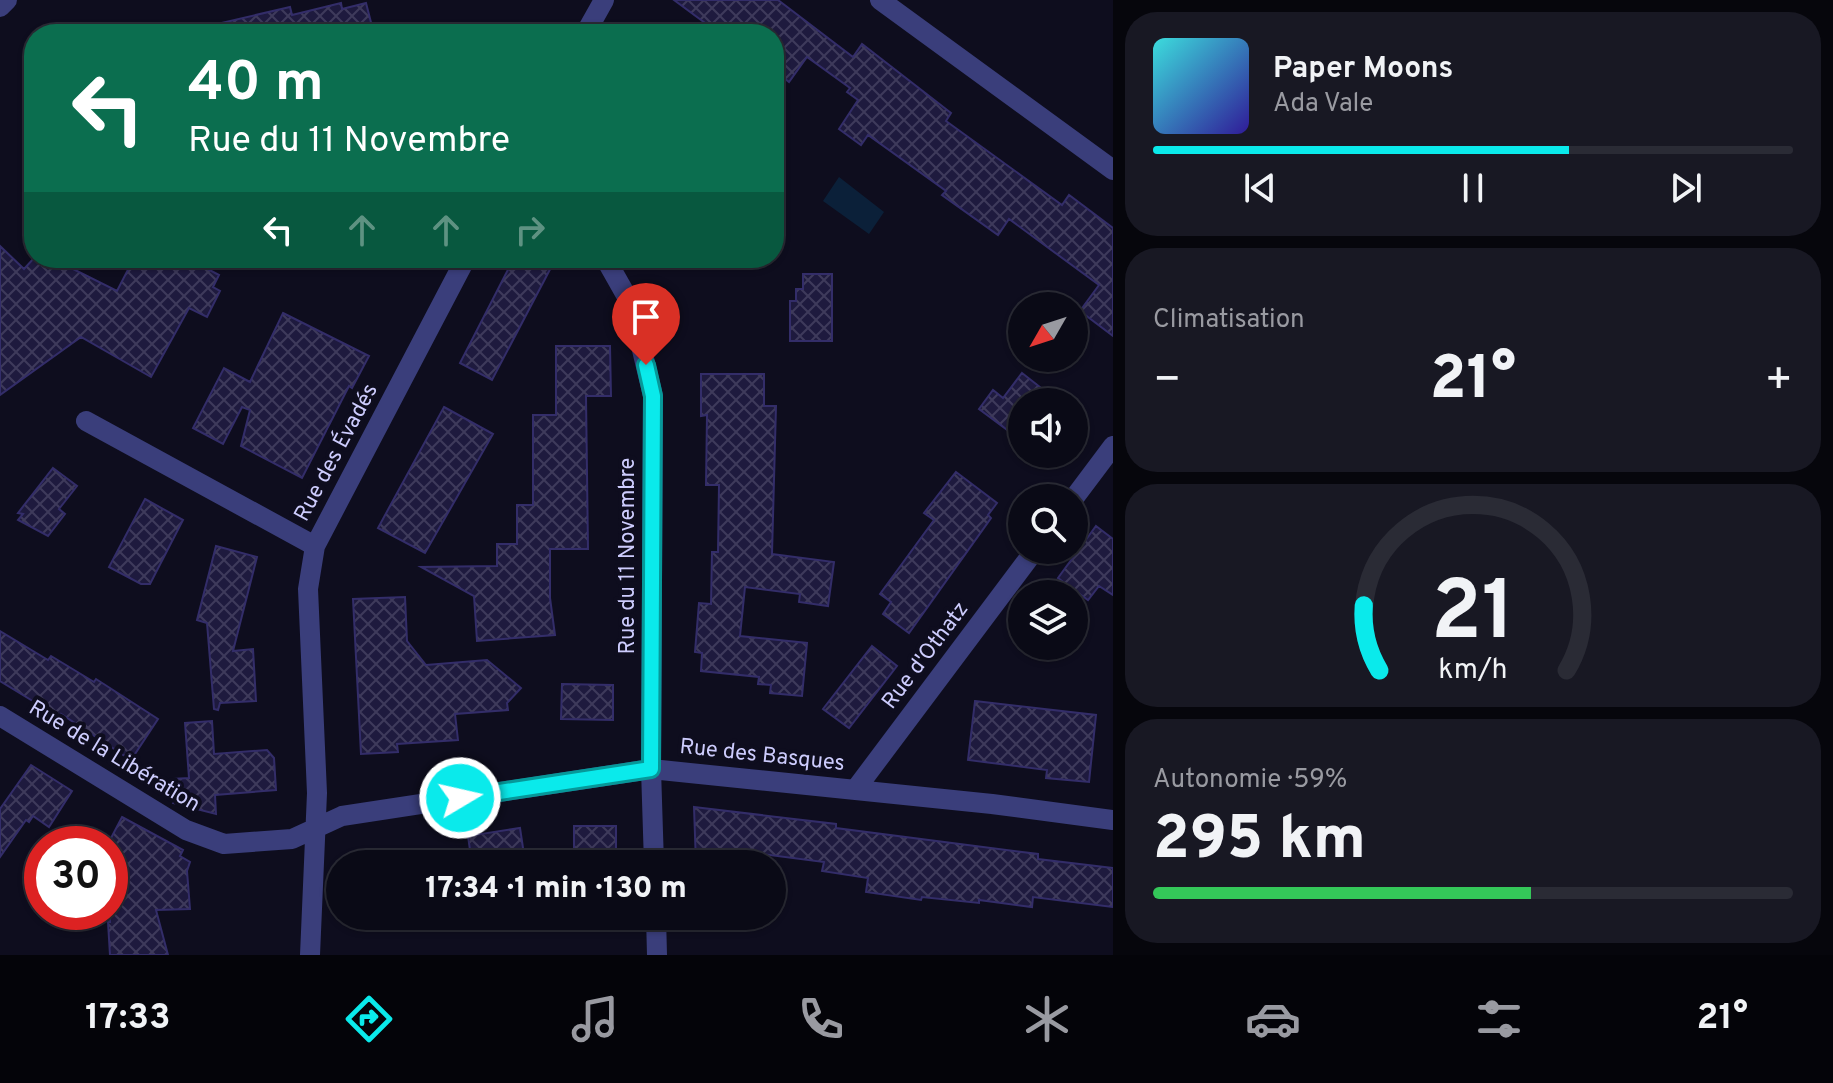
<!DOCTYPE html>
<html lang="fr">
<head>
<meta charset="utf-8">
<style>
  :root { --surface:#0a0a16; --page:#181823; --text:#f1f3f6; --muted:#999aa1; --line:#2a2b35; --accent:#0aeaeb }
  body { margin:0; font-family:Overpass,sans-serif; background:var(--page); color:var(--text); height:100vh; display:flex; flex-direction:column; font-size:30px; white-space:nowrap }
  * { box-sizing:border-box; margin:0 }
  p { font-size:26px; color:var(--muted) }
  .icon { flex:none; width:44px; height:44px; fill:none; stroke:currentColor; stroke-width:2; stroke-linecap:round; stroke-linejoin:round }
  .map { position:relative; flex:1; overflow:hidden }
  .details { display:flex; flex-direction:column; gap:12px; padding:12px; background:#06060c; width:720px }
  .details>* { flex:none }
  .hud { position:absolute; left:24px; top:24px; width:760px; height:244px; border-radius:32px; box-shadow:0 2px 6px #0004,0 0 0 2px var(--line); background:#0b6e4f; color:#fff; overflow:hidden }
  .needle { width:52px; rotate:231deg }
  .fabs { position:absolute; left:1008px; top:292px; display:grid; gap:16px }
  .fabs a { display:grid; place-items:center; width:80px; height:80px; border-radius:50%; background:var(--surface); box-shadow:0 2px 6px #0004,0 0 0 2px var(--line); font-size:40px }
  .speed { position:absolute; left:24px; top:826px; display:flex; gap:16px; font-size:40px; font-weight:700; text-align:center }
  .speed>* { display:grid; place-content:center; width:104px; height:104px; border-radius:50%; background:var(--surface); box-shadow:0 2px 6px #0004,0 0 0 2px var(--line); line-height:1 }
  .speed .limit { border:12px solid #d22; background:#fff; color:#111 }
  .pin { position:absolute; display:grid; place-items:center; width:68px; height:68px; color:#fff; margin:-82px -34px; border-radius:50% 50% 50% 0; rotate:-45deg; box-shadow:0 0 8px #0007 }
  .pin .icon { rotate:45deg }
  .me { position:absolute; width:88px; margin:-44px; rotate:81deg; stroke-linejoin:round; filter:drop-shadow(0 0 6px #0008) }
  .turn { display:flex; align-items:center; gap:28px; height:168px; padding:0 32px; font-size:36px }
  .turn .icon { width:104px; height:104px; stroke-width:2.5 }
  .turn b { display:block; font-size:56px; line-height:68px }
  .lanes { display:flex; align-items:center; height:76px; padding:0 32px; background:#0003; justify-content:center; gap:40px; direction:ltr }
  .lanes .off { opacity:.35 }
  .big { font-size:60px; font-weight:800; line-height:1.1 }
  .details .card { flex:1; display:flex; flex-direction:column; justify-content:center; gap:12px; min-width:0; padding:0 28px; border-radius:32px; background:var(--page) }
  .details .dial { align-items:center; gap:0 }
  .dial svg { height:208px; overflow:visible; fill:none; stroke:var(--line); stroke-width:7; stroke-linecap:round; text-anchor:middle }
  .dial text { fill:var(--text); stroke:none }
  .song { display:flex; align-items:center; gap:24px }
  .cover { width:96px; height:96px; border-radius:12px; background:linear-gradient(135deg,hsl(180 70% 55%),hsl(250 70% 35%)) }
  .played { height:8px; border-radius:4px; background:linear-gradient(90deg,var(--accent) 65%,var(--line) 65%) }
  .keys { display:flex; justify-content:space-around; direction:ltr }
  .heat { display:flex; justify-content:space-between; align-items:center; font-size:44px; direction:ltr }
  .charge { height:12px; border-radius:6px; background:linear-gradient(90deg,#34c759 59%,var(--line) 0) }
  .trip { position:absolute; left:326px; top:850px; width:460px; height:80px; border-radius:40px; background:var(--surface); box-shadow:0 2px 6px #0004,0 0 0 2px var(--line); font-weight:800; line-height:80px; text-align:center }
  .tab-bar { display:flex; height:128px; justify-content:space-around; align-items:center; background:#040409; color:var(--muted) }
  .tab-bar .icon { width:56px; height:56px }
  .tab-bar .selected { color:var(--accent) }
  .tab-bar b { font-size:36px; color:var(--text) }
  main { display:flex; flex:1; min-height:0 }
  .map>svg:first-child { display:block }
  .water { fill:#0b2039 }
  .building { fill:url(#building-cross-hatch); stroke:#332d69; stroke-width:2 }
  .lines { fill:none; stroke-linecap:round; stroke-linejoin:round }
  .minor { stroke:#3a3e7b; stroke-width:20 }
  .route-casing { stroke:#069899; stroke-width:20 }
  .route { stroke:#0aeaeb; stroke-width:14 }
  .labels { text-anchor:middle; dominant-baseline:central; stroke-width:8; stroke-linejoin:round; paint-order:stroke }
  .street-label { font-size:22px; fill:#cdccfd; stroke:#0e0d1e }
</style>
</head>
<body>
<main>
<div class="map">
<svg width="1113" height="955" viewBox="0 0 1113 955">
  <defs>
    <pattern id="building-cross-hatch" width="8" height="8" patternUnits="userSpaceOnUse" patternTransform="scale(2)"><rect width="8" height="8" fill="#1e1a3e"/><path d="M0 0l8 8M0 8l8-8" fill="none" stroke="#3e3a5b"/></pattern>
  </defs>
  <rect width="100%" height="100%" fill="#0e0d1e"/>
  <path class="water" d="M839,177l45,35 -15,22 -46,-33z"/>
  <path class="building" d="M674,0h104l75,57 9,-13 89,69 -5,8 116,84 7,-10 44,33v108l-33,-25 19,-26 -90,-66 -11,16 -56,-40 4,-4 -78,-56 -7,10 -22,-16 19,-29 -11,-8 3,-4 -43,-31 -18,25 -15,-12v-36h-54z
    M341,3l1,6 24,-6 8,31h-156l-1,-10 73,-17 2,8z
    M0,246l24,23 10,-11h7l7,9 9,-6 60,30 17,-33h53l32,17 -6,12 7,4 -13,26 -18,-9 -38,69 -70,-40 -81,58z
    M514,258h42l-64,122 -32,-17z
    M803,274h29v67h-42v-40h6v-12h7z
    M283,313l86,43 -17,32 -3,-2 -47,92 -61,-32 9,-36 -8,-3 -19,37 -30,-16 31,-60 26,14z
    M556,346h54l1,50h-25l2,153h-38v49l5,37 -78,6 -3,-45 -53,-29 76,-1v-22h20v-39h16v-90h23z
    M1022,373l37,29h-37v39l-43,-32 14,-19 10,8z
    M701,374h63v32h12l-4,148 62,8 -6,44 -29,-4 1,-8 -55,-7 -5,49 67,7 -5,53 -32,-3 1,-8 -13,-1 1,-7 -58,-6 1,-18 -7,-1 4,-49 12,1 1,-52h6l1,-67h-13l1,-70 -6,1z
    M444,407l49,27 -68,119 -47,-25z
    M53,468l24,18 -18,23 6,5 -17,22 -30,-16 5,-6 -5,-1z
    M956,472l41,31 -9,12 3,3 -82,115 -26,-19 8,-12 -11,-8 54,-74 -10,-7z
    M145,499l38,21 -33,64h-9l-32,-17z
    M1096,526l17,13v56l-14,-9 -11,14 -30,-22z
    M216,546l41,11 -24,94 20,-2 3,52 -36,2 -2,7 -4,-1 -7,-86 -10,-3z
    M405,597l2,44 19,24 61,-5 34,28 -14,15 1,7 -53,4 3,26 -61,4 1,8 -37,2 -8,-155z
    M0,631l48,29 3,-4 43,26 2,-3 62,40 -27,41 -70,-46 -2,3 -59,-36z
    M872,646l25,20 -48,62 -26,-19z
    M562,684l51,1v35l-52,-1z
    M975,701l121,14 -7,67 -43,-4 1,-8 -79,-10z
    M212,721l2,33 53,-4 7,8 2,32 -61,5 1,19 -43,-11 -1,-24 17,-1 -4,-55z
    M31,765l41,26 -23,36 -16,-11 -4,6 -3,-2 -26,37v-48z
    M694,807l142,17v4l202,26v5l75,9v39l-80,-10 -1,10 -53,-7v3l-57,-6 -1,3 -55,-8 2,-14 -46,-7 2,-9 -94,-12 -1,14h-33z
    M122,817l61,33 -3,6 10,6 -3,9 3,38 -34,1 12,45h-58l-2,-33h2v-82z
    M574,826h42v38h-42z
    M520,828l5,33 -53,3 -4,-28z"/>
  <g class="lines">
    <path class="minor" d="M880,0l233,170
      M0,7l7,-7
      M585,34l19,-34
      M605,258l26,46 22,92 -2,373 3,95
      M86,421l229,125
      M1074,498l39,-52
      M0,716l186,114 38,14 68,-5 50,-23 309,-47 341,35 121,16
      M855,790l180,-240
      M656,916l1,39
      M310,955l7,-162 -9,-204 7,-43 151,-288"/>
  </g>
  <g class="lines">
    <g class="route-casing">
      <path id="route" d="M460,798l191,-29 2,-373 -7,-31"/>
    </g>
    <use href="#route" class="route"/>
  </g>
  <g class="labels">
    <g class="street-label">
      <text transform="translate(337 453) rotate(-62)">Rue des Évadés</text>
      <text transform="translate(628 556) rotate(-90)">Rue du 11 Novembre</text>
      <text transform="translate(926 656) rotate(-53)">Rue d'Othatz</text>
      <text transform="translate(762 756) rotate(6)">Rue des Basques</text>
      <text transform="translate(114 757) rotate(31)">Rue de la Libération</text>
    </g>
  </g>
</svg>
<div class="fabs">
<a><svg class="needle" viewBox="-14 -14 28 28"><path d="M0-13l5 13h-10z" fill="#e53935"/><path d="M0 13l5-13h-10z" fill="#999aa1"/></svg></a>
<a><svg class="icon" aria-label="sound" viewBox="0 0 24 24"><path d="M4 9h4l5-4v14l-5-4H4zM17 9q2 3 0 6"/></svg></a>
<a><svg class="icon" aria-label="search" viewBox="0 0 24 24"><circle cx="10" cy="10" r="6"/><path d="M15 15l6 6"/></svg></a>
<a><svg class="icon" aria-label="layers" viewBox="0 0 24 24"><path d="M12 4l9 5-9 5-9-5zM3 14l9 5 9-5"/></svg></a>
</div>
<div class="speed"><div class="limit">30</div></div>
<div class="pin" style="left:646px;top:365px;background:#d93025"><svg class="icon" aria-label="arrive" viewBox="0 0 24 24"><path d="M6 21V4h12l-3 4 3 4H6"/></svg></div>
<svg class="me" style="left:460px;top:798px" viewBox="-20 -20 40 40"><circle r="17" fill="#0aeaeb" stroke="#fff" stroke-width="3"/><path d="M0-11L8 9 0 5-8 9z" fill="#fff"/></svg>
<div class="trip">17:34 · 1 min · 130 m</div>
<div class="hud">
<div class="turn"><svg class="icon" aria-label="left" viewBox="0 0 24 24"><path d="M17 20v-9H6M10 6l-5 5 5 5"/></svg><div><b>40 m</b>Rue du 11 Novembre</div></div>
<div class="lanes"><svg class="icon" aria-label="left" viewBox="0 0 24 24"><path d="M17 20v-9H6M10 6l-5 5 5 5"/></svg><svg class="icon off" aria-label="ahead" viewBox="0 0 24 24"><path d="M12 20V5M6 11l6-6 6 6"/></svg><svg class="icon off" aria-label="ahead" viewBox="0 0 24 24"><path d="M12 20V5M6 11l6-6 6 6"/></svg><svg class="icon off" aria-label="right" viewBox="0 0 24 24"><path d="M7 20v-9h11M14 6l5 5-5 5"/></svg></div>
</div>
</div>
<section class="details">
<div class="card">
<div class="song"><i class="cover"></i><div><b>Paper Moons</b><p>Ada Vale</p></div></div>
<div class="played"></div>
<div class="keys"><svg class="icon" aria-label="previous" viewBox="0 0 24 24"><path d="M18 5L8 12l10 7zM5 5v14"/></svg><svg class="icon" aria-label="pause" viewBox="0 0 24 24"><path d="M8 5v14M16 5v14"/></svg><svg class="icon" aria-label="next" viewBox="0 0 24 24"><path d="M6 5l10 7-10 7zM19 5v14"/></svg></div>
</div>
<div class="card"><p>Climatisation</p>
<div class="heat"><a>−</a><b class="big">21°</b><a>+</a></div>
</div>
<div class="card dial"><svg viewBox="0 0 100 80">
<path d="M14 69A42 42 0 1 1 86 69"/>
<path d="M14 69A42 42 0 0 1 8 44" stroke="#0aeaeb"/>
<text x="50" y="56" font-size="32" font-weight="700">21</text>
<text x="50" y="72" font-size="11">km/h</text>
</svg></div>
<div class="card"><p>Autonomie · 59%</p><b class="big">295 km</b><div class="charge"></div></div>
</section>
</main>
<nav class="tab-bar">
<b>17:33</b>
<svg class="icon selected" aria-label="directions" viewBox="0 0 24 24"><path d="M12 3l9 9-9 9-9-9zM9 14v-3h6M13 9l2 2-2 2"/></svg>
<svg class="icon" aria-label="music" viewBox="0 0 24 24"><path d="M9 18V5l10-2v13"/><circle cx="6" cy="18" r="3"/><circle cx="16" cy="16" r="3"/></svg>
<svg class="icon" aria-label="phone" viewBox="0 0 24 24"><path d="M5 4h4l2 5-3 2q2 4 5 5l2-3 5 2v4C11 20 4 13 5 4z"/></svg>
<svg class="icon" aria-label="climate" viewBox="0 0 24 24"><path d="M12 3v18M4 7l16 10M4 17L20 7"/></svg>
<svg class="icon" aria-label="car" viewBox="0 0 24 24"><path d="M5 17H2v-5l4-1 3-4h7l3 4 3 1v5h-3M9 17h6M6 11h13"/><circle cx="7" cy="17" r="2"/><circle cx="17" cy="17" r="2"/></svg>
<svg class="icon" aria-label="filters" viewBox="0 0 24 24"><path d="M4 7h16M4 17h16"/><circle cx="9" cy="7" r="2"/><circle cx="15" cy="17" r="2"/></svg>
<b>21°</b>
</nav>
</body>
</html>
